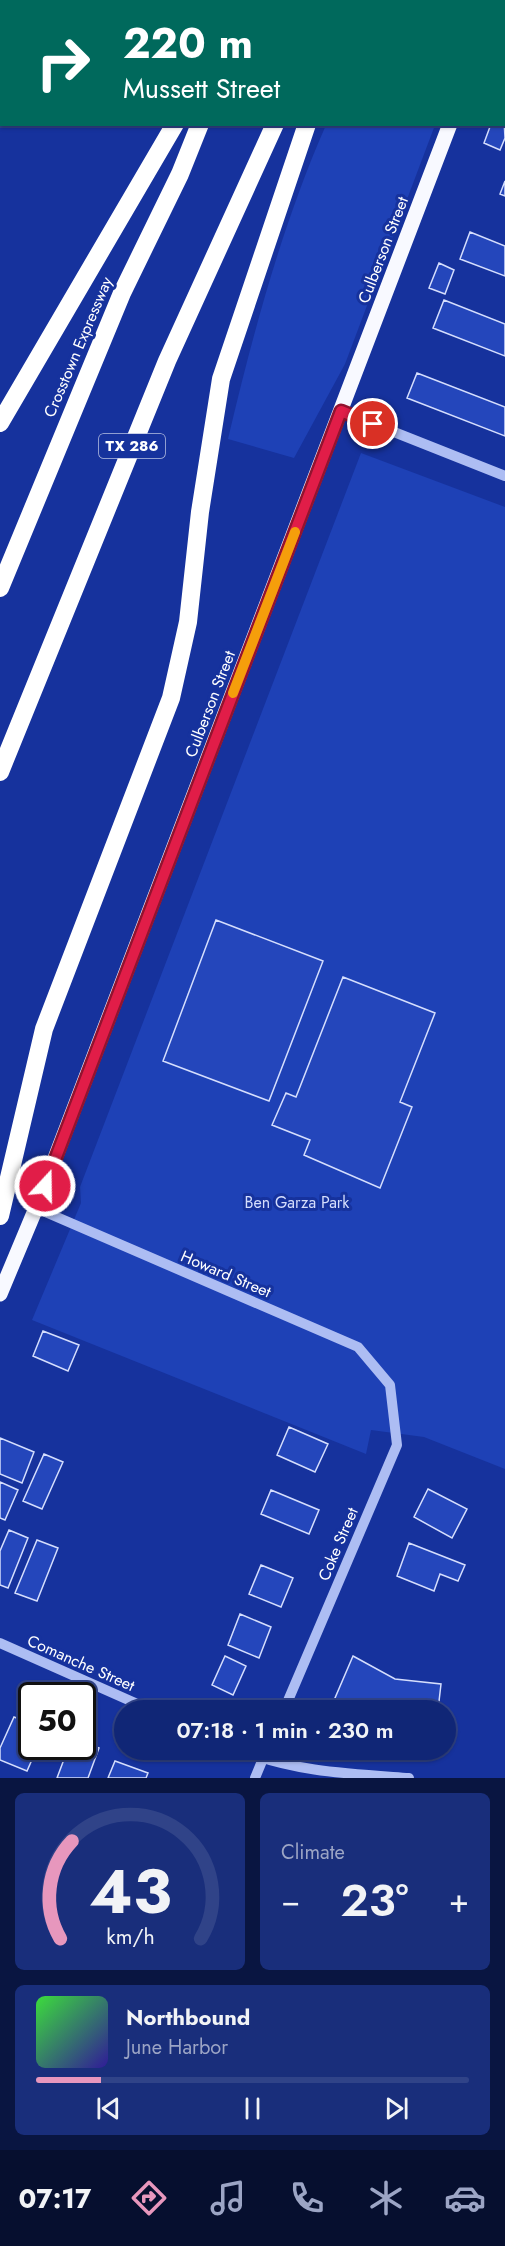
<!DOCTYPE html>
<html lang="en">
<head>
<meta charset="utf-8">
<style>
  :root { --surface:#102676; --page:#192e7b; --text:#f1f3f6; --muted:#9ca5c5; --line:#304388; --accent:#e797bd }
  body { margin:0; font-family:Jost,sans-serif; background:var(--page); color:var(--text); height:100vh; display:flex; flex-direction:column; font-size:22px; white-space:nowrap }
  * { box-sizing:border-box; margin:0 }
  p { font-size:20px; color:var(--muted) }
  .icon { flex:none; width:33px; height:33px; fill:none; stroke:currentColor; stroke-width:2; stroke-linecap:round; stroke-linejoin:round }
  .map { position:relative; height:1778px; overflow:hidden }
  .panel { display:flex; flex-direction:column; gap:15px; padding:15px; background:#091541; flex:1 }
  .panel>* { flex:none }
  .hud { position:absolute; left:0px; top:0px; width:506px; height:126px; box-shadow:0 2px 4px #0004,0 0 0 2px var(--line); background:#00695c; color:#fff; overflow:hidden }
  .speed { position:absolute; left:18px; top:1682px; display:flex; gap:12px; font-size:30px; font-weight:700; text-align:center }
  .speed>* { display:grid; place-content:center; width:78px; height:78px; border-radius:50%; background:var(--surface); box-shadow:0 2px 4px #0004,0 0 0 2px var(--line); line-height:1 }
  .speed .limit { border:3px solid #111; border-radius:9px; background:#fff; color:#111 }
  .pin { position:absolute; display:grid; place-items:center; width:51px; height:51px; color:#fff; margin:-26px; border:3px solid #fff; border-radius:50%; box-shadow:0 2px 6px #0007 }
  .me { position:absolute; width:66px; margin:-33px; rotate:21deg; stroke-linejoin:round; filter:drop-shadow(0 0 4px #0008) }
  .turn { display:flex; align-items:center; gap:21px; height:126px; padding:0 24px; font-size:27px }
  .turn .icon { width:78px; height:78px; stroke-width:2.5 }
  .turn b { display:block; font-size:42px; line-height:51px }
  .big { font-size:45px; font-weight:600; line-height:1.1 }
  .panel .tile { flex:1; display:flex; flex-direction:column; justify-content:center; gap:9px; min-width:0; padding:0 21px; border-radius:9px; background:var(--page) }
  .panel .dial { align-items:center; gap:0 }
  .dial svg { height:156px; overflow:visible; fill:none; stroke:var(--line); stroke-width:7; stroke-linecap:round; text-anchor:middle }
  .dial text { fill:var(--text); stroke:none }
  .song { display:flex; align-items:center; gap:18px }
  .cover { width:72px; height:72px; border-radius:9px; background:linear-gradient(135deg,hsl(120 70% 55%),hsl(250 70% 35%)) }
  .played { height:6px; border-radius:3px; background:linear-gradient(90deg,var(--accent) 15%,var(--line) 15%) }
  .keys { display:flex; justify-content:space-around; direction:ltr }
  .heat { display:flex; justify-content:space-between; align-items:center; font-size:33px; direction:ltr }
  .panel .tiles { flex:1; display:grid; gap:15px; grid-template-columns:1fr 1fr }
  .tile:last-child { grid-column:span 2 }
  .trip { position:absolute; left:114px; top:1700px; width:342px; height:60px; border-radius:30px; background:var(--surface); box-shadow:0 2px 4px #0004,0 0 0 2px var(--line); font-weight:600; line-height:60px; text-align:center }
  .dock { display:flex; height:96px; justify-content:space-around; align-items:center; background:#060f2f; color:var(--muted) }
  .dock .icon { width:42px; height:42px }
  .dock .active { color:var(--accent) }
  .dock b { font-size:27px; color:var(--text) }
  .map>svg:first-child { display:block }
  .green { fill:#1e41b6 }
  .building { fill:#2446bb; stroke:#d5defd; stroke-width:1.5 }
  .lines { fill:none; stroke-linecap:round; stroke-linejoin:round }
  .minor { stroke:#adbdf3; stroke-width:10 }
  .major { stroke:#f8f9ff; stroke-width:15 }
  .highway { stroke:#fff; stroke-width:18 }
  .route-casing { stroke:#92132f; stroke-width:15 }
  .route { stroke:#e11d48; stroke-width:10 }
  .slow { stroke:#f59e0b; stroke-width:10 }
  .labels { text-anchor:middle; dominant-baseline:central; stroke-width:6; stroke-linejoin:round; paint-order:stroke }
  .shield { fill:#16329d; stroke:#b9c2e2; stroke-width:1.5 }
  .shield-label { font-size:15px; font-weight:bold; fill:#fff }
  .street-label { font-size:16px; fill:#fff; stroke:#16329d }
  .park-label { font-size:16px; fill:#d5defd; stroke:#16329d }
</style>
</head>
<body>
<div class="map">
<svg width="505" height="1778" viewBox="0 0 505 1778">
  <rect width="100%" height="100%" fill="#16329d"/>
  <path class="green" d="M326,125h109l-90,239 -51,94 -66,-19c25,-106 54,-214 98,-314z
    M361,453l144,54v962l-81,-32 -53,-7 -5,24 -334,-134 49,-117 -1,-16z"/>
  <path class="building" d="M504,119l1,19 -5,12 -16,-7 7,-19h13z
    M505,181v15l-5,-2z
    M470,232l35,14v30l-45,-17z
    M439,263l15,7 -9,24 -16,-6z
    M444,300l61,24v32l-72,-28z
    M417,373l88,34v29l-98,-38z
    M216,920l107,41 -54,140 -106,-40z
    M343,977l92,36 -35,89 12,5 -32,81 -76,-33 6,-15 -38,-15 14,-32 10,4z
    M43,1331l36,14 -11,26 -35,-15z
    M289,1427l39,17 -13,28 -38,-17z
    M0,1438l34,14 -12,31 -22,-9z
    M44,1454l19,8 -21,47 -19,-8z
    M0,1482l18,8 -13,30 -5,-2z
    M428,1489l39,20 -15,29 -38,-21z
    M271,1490l48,20 -10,24 -48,-20z
    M9,1530l19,8 -20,50 -8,-3v-34z
    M37,1540l21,8 -21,53 -22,-8z
    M409,1543l56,22 -7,16 -18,-7 -6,17 -37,-15z
    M261,1565l32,13 -12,29 -32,-13z
    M240,1614l31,13 -12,31 -31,-13z
    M225,1656l21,10 -13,29 -21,-10z
    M353,1656l42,23 46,5 -3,26h-83l-20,-12z
    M14,1717l18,7v22h6l-11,25 -27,-11v-12z
    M82,1742l17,6 -11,30h-31l12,-32h13z
    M115,1761l33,12 -2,5h-38z"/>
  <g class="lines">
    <path class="minor" d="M341,411l164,65
      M36,1208l322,139 32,38 7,60 -113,265
      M0,1643l151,67
      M239,1749c53,23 113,25 170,29
      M255,1778l12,-29"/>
    <path class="major" d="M497,2l1,-2
      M0,1294l36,-86 414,-1084"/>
    <path class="highway" d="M247,2l1,-2
      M332,2l1,-2
      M353,2l1,-2
      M0,423l175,-299
      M0,588l122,-295 58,-119 20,-50
      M0,772l167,-411 108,-237
      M0,1216l44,-187 127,-331 17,-76 12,-110 21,-133 86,-255"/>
  </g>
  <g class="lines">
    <g class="route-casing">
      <path id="route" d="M45,1186l296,-775 32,13"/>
    </g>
    <use href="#route" class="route"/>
    <path class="slow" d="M233,693l62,-161"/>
  </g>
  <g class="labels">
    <rect class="shield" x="99" y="434" width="66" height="24" rx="4.5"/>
    <g class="shield-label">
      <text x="132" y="446">TX 286</text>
    </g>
    <g class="street-label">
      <text transform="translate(383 250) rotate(-69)">Culberson Street</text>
      <text transform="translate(78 347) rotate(-67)">Crosstown Expressway</text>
      <text transform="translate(210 704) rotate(-69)">Culberson Street</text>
      <text transform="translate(226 1274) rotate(23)">Howard Street</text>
      <text transform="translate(338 1544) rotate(-67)">Coke Street</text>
      <text transform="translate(81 1663) rotate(24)">Comanche Street</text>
    </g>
    <g class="park-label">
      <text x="297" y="1202">Ben Garza Park</text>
    </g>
  </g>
</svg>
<div class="speed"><div class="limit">50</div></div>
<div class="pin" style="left:373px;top:424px;background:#d93025"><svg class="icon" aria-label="arrive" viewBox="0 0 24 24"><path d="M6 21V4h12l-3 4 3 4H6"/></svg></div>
<svg class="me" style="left:45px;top:1186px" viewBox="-20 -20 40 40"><circle r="17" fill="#e11d48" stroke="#fff" stroke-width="3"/><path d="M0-11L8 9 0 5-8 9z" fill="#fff"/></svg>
<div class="trip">07:18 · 1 min · 230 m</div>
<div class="hud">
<div class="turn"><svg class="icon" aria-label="right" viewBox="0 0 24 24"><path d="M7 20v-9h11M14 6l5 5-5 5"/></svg><div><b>220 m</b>Mussett Street</div></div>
</div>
</div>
<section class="panel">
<div class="tiles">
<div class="tile dial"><svg viewBox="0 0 100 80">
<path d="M14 69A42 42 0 1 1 86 69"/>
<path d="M14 69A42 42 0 0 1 20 19" stroke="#e797bd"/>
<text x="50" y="56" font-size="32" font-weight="700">43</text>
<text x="50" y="72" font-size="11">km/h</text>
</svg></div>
<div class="tile"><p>Climate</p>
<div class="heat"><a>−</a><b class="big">23°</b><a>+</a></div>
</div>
<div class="tile">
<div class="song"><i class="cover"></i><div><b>Northbound</b><p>June Harbor</p></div></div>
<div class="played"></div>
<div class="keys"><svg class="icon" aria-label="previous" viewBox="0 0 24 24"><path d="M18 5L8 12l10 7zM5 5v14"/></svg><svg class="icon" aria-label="pause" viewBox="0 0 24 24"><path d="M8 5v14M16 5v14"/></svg><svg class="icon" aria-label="next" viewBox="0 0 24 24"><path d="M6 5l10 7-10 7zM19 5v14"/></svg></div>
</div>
</div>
</section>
<nav class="dock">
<b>07:17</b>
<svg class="icon active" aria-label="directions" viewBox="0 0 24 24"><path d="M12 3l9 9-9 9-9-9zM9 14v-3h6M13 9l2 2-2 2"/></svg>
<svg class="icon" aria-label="music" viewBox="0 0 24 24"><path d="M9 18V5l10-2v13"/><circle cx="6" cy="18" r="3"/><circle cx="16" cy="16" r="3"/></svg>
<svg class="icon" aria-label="phone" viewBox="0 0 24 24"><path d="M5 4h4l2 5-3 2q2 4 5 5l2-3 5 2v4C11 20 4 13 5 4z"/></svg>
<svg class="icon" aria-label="climate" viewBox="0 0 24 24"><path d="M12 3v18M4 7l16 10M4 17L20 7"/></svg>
<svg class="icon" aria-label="car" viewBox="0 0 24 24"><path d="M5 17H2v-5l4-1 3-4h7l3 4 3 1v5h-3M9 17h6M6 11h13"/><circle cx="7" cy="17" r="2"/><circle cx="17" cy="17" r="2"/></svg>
</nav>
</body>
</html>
